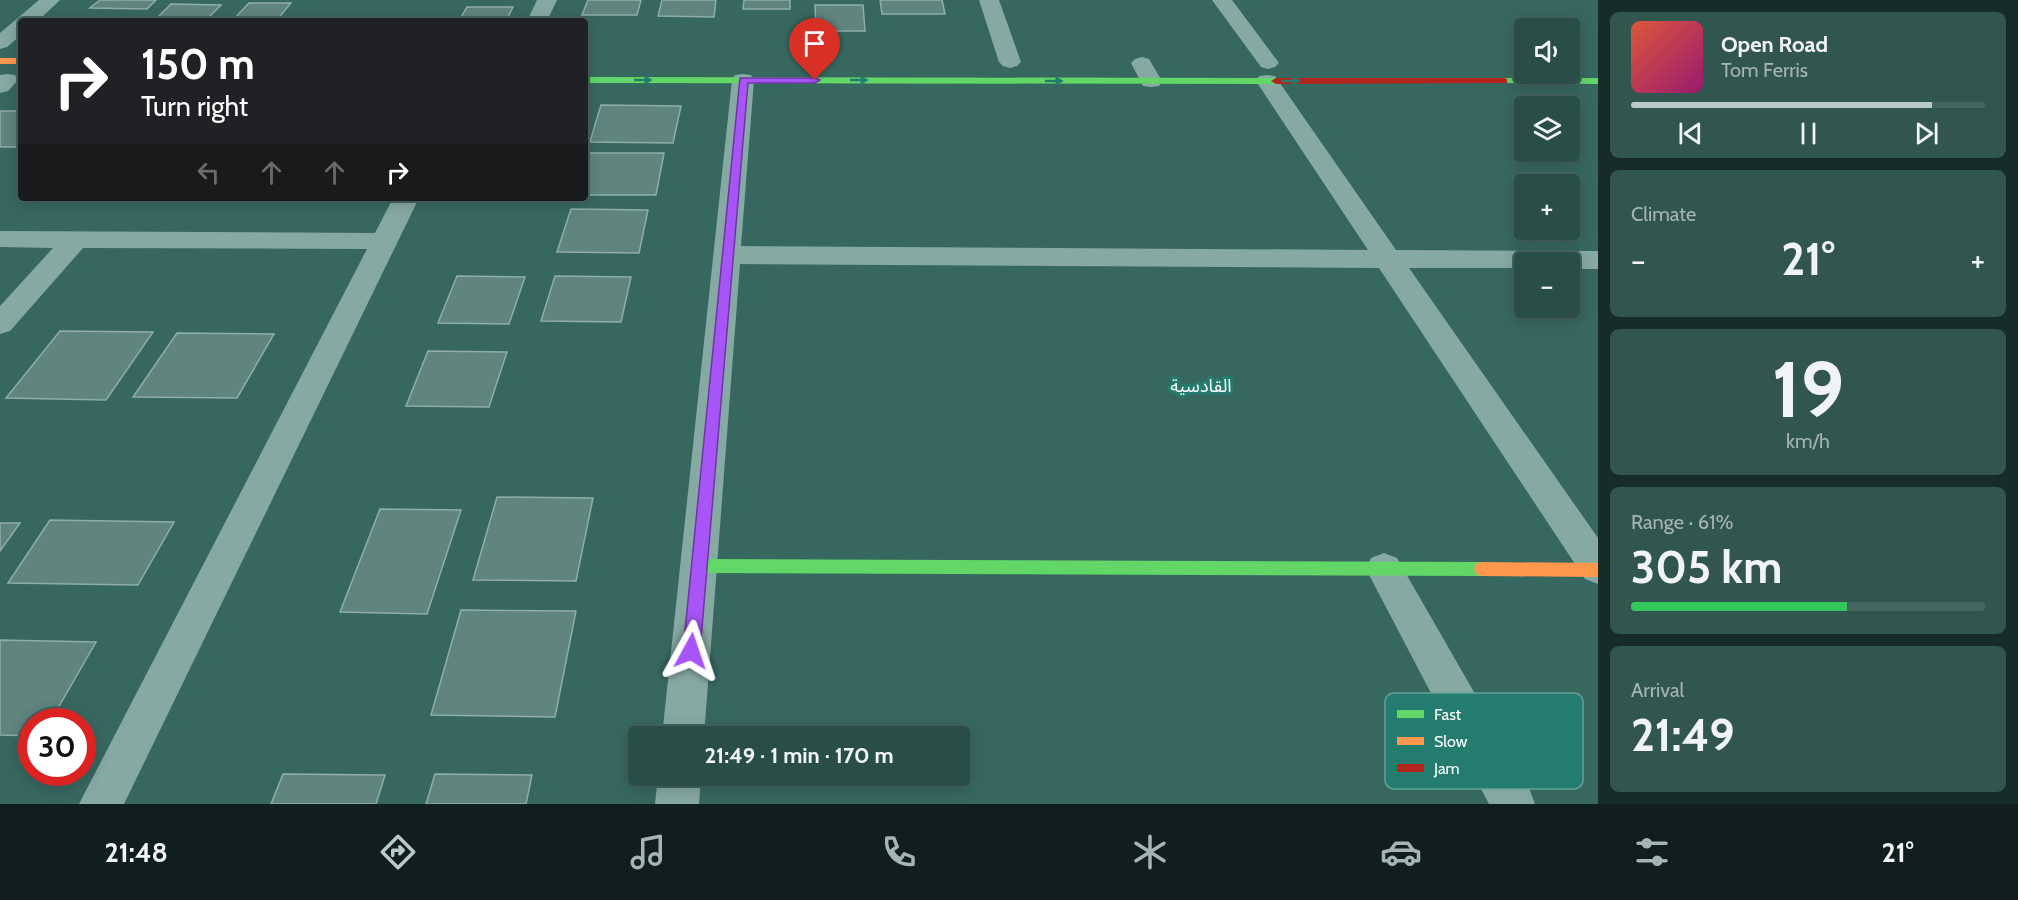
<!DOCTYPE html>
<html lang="en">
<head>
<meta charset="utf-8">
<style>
  :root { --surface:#294e48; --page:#31554f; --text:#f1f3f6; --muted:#a5b4b4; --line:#456560; --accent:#b9cac7 }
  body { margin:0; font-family:Cabin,"Noto Sans Arabic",sans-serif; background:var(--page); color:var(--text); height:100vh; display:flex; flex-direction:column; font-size:22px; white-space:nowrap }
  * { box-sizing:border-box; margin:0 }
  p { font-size:20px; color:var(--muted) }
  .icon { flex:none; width:33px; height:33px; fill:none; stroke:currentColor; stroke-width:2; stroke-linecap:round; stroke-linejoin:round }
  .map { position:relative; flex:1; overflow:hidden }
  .sheet { display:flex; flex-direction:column; gap:12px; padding:12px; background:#172b28; width:420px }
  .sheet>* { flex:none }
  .hud { position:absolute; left:18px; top:18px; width:570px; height:183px; border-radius:6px; box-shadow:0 3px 15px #0003,0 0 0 2px var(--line); background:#202124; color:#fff; overflow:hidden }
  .controls { position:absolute; left:1514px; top:18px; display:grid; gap:12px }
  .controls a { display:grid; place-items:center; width:66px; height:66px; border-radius:6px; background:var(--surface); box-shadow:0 3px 15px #0003,0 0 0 2px var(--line); font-size:30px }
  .speed { position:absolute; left:18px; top:708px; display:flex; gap:12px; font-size:30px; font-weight:700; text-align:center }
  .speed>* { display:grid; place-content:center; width:78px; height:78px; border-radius:50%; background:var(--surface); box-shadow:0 3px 15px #0003,0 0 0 2px var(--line); line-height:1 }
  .speed .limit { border:9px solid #d22; background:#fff; color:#111 }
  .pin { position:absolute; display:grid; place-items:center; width:51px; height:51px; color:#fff; margin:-62px -26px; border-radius:50% 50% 50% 0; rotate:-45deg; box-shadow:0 0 6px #0007 }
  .pin .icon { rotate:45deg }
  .me { position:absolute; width:66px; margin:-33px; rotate:5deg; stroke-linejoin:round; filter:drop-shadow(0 0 4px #0008) }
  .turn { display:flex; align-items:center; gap:21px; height:126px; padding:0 24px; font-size:27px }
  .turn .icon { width:78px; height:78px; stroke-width:2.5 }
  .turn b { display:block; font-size:42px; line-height:51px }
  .lanes { display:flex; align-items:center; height:57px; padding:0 24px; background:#0003; justify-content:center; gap:30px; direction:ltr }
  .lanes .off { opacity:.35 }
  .big { font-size:45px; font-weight:800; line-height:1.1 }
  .sheet .tile { flex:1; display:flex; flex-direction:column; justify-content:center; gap:9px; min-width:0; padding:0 21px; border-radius:9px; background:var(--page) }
  .sheet .dial { align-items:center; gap:0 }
  .dial b { font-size:78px; line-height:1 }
  .song { display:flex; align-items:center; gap:18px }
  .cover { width:72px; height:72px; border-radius:9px; background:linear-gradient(135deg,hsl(10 70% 55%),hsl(320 70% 35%)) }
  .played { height:6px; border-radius:3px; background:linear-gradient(90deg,var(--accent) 85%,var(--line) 85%) }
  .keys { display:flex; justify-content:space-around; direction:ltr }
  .heat { display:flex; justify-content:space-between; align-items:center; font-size:33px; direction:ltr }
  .charge { height:9px; border-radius:4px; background:linear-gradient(90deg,#34c759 61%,var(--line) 0) }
  .trip { position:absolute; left:628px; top:726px; width:342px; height:60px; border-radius:6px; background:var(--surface); box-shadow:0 3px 15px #0003,0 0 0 2px var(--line); font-weight:800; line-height:60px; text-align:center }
  .tabs { display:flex; height:96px; justify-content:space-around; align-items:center; background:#101f1d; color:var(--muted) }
  .tabs .icon { width:42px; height:42px }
  .tabs .on { color:var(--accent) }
  .tabs b { font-size:27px; color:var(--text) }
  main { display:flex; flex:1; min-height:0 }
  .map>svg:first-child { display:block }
  .building { fill:#60847e; stroke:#8fada9; stroke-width:1.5 }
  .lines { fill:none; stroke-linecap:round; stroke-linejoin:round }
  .street { fill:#87a9a3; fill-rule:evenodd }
  .fast { fill:#63d668; fill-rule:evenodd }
  .slow { fill:#ff974d; fill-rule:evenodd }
  .jam { fill:#b3261e; fill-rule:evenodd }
  .oneway { fill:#237c6e }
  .route { fill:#a855f7; stroke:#6d37a1; stroke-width:1.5 }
  .labels { text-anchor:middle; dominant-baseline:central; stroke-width:6; stroke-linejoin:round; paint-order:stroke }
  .neighbourhood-label { font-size:18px; fill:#fff; stroke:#237c6e }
  .key { fill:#237c6e; stroke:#65a39a; stroke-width:1.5 }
  .key-label { font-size:16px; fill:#fff }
</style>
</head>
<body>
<main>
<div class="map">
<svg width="1598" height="804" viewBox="0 0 1598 804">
  <rect width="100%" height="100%" fill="#376860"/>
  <path class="building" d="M100,0h56l-9,9 -57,-1z
    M588,0h53l-4,15h-55z
    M662,0h54l-2,17 -56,-1z
    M744,0h46v9h-47z
    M880,0h62l3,14h-63z
    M249,3h42l-15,18h-44z
    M171,4l50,1 -16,16h-51z
    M815,5h48l2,26h-49z
    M467,7h46l-7,14h-47z
    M601,105l80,1 -8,37 -83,-1z
    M0,111h21v36h-21z
    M588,153h76l-8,42h-71v-34z
    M571,209l77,1 -9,43 -82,-1z
    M457,276l68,1 -16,47 -71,-1z
    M555,276l76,1 -10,45 -80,-1z
    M60,331l93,1 -47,68 -100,-2z
    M177,333l97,1 -37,64 -104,-1z
    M428,351l79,1 -18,55 -83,-1z
    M497,497l96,1 -17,83 -103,-1z
    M380,509l81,1 -34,104 -87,-2z
    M50,520l124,2 -36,63 -130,-2z
    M0,523h20l-20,28z
    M461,610l115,1 -21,106 -124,-2z
    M0,640l96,2 -46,80h-18v14l-32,-1z
    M283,774l102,1 -9,29h-105z
    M435,774l97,1 -6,29h-100z"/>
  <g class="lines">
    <path class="street" d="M39,0h21l-22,21h-17v14l-14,12 -7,2v-16z
      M537,0h20l-10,21h-20z
      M979,0h20l22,62 -4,4 -7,2 -7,-2 -4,-4z
      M1212,0h20l47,63 -4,4 -7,2 -7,-2z
      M1142,57l7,2 13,22 -3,5 -8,1 -8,-1 -12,-23 4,-4z
      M7,74l8,1 3,5 -10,11 -8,2v-18z
      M743,74l8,1 3,5 -13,166 627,4 -112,-169 3,-5 8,-1 8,1 121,174 202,1v18h-29v-7h-45v6h-115l189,270v46l-13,-5 -206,-311 -639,-4 -36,472h-42l70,-656 3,-5z
      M393,198h26l-295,606h-45l288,-555 -284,-1 -73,83 -10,3v-28l53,-58 -53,-1v-16l375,2z
      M1384,553l13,5 132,230 6,16h-46l-123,-235 5,-11z
      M658,776h43l-2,28h-44z"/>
    <path class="fast" d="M585,77l691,1 5,3 -5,3 -691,-1z
      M1504,78h94v6l-97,-1v-4z
      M699,559l783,3 6,2 2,5 -2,5 -6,2 -783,-3 -6,-2 -2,-5 2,-5z"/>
    <path class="slow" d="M0,58h21v6h-21z
      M1482,562l116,1v14l-116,-1 -6,-2 -2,-5 2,-5z"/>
    <path class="jam" d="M1504,78l3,1v4l-231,1 -5,-3 5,-3z"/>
  </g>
  <defs><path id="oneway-solid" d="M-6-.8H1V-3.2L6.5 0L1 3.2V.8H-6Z" transform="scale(1.5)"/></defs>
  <g class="oneway">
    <use href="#oneway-solid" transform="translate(643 80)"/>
    <use href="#oneway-solid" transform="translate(859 80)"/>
    <use href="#oneway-solid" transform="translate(1054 81)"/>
    <use href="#oneway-solid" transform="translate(1291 81)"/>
  </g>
  <path class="route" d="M740,78h75l5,2 -5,3h-67l-48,568 -3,6 -6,2 -6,-2 -2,-6z"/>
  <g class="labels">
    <g class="neighbourhood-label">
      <text x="1201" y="386">القادسية</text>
    </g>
  </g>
  <rect x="1385" y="693" width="198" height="96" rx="9" class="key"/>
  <rect x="1397" y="710" width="27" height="8" fill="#63d668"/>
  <rect x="1397" y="737" width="27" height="8" fill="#ff974d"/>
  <rect x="1397" y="764" width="27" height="8" fill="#b3261e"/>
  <g class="key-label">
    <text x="1434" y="720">Fast</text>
    <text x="1434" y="747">Slow</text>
    <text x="1434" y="774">Jam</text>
  </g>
</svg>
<div class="controls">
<a><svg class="icon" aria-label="sound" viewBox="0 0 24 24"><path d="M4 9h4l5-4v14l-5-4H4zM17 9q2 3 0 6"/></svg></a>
<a><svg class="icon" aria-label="layers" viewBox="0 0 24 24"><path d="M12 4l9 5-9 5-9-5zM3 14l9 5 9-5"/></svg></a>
<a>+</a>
<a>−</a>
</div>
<div class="speed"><div class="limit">30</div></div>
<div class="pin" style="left:815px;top:80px;background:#d93025"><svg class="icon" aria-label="arrive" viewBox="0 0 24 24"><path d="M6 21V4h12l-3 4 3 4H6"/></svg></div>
<svg class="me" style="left:691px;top:651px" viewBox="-20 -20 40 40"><path d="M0-17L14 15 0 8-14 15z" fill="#a855f7" stroke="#fff" stroke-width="4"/></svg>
<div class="trip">21:49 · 1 min · 170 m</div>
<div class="hud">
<div class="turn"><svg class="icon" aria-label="right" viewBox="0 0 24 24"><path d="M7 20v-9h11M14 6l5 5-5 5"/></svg><div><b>150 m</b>Turn right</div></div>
<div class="lanes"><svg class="icon off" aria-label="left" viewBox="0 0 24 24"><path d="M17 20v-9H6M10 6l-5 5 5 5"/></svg><svg class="icon off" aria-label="ahead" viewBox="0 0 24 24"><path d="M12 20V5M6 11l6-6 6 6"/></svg><svg class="icon off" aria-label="ahead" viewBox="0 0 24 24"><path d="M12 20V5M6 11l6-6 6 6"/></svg><svg class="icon" aria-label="right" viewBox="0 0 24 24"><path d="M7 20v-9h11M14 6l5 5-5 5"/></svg></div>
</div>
</div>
<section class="sheet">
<div class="tile">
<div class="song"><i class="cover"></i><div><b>Open Road</b><p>Tom Ferris</p></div></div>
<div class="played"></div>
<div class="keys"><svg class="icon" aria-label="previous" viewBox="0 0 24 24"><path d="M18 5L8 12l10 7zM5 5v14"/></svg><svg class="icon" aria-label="pause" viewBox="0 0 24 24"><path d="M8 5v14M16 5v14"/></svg><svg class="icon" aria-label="next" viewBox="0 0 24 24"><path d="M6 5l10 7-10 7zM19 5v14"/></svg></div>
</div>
<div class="tile"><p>Climate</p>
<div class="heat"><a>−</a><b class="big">21°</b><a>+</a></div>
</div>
<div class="tile dial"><b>19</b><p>km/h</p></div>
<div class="tile"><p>Range · 61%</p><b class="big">305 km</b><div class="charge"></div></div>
<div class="tile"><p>Arrival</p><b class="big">21:49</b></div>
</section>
</main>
<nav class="tabs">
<b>21:48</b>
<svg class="icon on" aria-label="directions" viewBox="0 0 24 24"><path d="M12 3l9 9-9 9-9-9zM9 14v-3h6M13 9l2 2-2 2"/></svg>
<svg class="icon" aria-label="music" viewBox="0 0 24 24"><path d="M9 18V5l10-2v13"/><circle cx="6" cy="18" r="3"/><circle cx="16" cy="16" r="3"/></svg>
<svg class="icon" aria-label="phone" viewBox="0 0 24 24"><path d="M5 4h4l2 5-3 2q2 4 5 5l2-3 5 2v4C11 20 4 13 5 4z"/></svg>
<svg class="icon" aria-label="climate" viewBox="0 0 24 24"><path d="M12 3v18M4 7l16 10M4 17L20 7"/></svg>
<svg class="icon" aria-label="car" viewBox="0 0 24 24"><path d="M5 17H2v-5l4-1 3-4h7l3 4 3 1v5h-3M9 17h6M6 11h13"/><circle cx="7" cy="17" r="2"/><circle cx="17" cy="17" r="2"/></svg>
<svg class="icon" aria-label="filters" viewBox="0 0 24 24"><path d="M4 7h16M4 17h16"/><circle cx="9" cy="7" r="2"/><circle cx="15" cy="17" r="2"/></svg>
<b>21°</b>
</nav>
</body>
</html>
